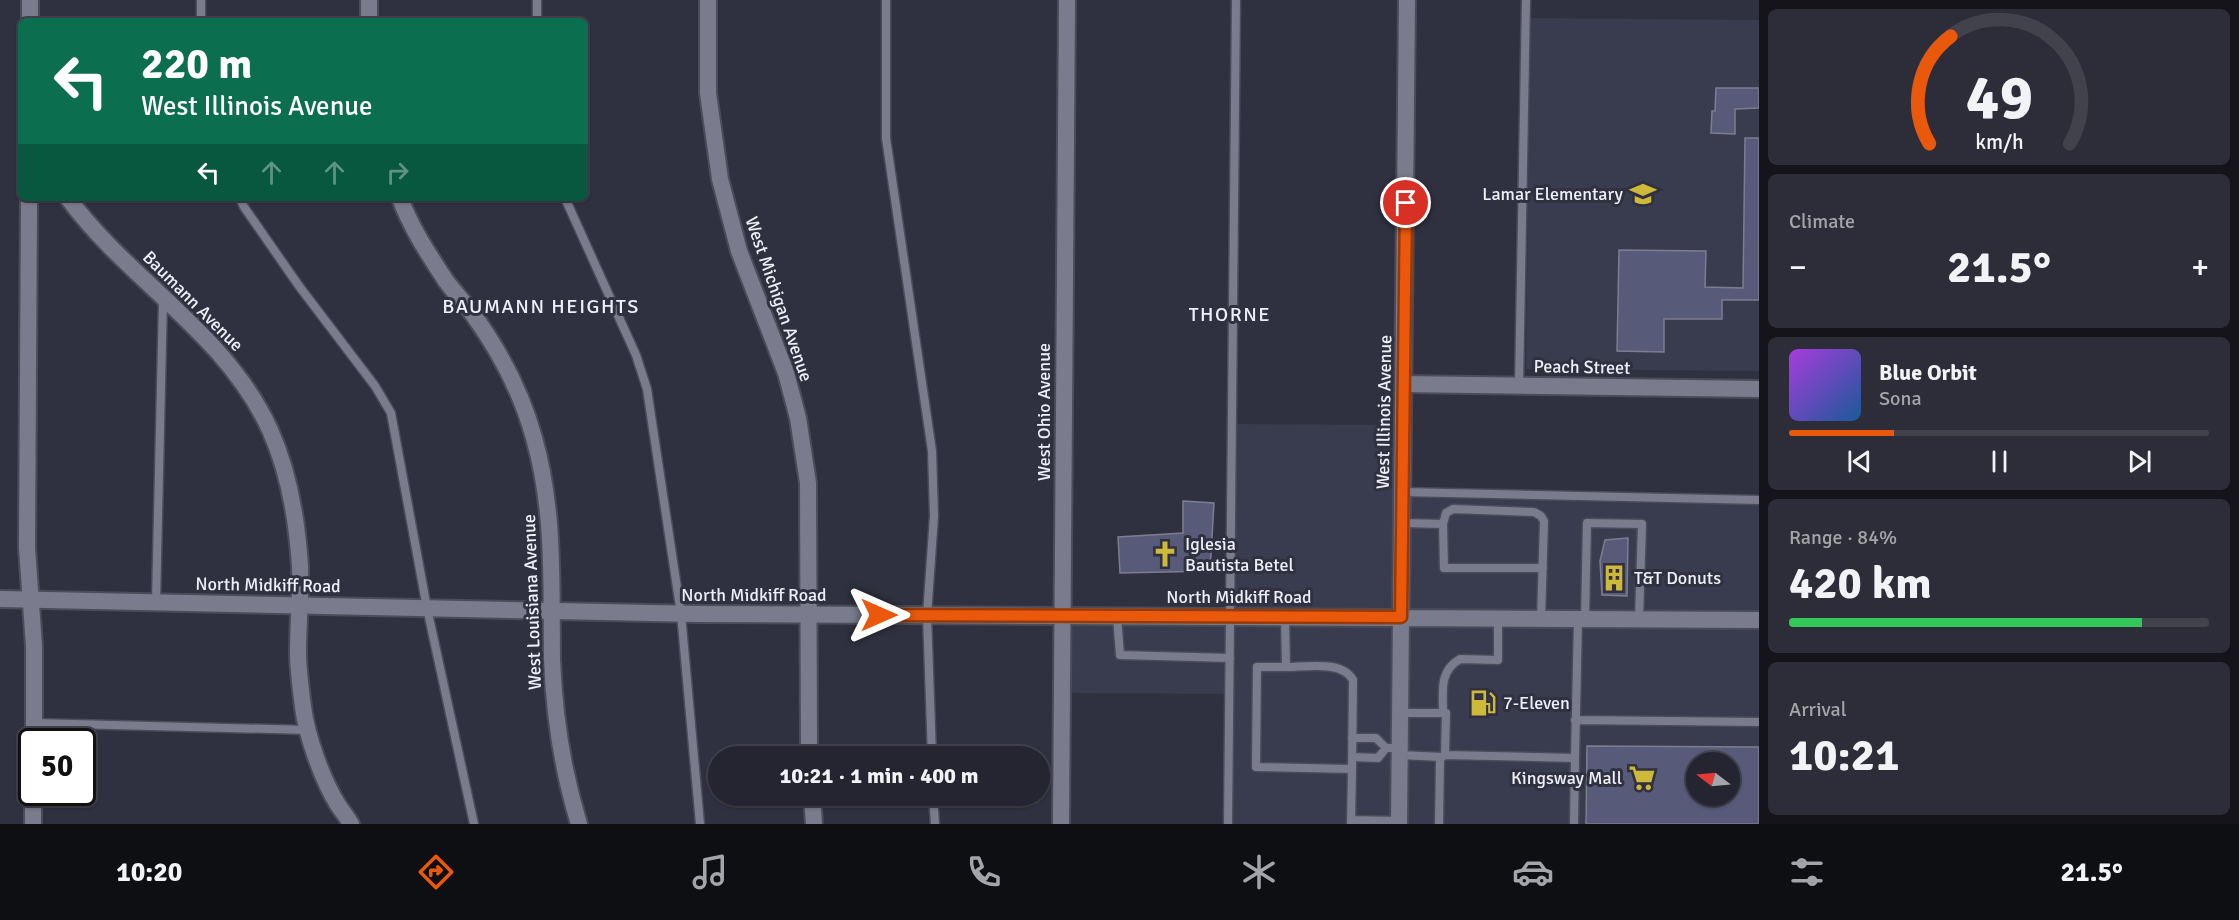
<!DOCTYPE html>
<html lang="en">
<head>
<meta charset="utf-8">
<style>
  :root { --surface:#242530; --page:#2c2d38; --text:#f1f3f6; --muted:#a3a5ab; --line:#41424c; --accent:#ea580c }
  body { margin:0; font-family:Signika,sans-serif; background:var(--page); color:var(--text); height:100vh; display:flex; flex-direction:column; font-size:22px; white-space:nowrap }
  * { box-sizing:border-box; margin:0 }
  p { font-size:20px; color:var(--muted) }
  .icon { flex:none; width:33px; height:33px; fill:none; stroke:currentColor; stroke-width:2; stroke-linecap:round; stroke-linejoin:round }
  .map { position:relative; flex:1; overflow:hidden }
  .panel { display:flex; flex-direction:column; gap:9px; padding:9px; background:#14141a; width:480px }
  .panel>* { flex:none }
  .hud { position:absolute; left:18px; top:18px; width:570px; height:183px; border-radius:9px; box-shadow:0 2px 4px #0004,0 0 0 2px var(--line); background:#0b6e4f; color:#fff; overflow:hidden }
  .needle { width:39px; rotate:286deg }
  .fabs { position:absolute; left:1686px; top:752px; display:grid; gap:12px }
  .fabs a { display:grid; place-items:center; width:54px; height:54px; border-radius:50%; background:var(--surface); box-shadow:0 2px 4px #0004,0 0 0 2px var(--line); font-size:30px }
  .speed { position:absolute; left:18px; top:728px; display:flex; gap:12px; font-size:30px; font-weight:700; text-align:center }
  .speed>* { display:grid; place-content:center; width:78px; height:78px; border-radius:50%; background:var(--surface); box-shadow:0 2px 4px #0004,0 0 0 2px var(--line); line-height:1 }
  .speed .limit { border:3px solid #111; border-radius:9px; background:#fff; color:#111 }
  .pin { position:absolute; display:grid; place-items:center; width:51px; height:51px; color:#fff; margin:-26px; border:3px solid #fff; border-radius:50%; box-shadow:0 2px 6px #0007 }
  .me { position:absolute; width:66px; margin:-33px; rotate:90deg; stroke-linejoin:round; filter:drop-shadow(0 0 4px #0008) }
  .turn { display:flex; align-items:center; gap:21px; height:126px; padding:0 24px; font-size:27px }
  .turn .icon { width:78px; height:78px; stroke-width:2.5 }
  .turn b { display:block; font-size:42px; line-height:51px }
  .lanes { display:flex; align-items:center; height:57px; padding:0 24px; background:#0003; justify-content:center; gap:30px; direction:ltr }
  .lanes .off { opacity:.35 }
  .big { font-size:45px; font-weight:700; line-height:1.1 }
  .panel .widget { flex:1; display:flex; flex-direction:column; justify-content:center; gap:9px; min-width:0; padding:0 21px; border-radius:9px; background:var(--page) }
  .panel .dial { align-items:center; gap:0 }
  .dial svg { height:156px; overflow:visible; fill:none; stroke:var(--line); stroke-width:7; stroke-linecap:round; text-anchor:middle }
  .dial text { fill:var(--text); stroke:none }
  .song { display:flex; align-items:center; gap:18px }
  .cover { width:72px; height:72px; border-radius:9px; background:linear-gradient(135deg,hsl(280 70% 55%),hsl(210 70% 35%)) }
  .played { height:6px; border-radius:3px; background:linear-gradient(90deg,var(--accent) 25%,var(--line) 25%) }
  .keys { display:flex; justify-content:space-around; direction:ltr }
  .heat { display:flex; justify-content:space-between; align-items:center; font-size:33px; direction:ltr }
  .charge { height:9px; border-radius:4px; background:linear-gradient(90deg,#34c759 84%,var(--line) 0) }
  .trip { position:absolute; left:708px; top:746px; width:342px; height:60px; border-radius:30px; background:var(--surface); box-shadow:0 2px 4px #0004,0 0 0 2px var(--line); font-weight:700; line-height:60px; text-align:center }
  .tab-bar { display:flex; height:96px; justify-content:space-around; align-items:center; background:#0e0f13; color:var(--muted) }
  .tab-bar .icon { width:42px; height:42px }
  .tab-bar .selected { color:var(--accent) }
  .tab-bar b { font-size:27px; color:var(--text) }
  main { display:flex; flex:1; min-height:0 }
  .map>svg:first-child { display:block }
  .built { fill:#393b4f; fill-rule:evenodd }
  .building { fill:#575b79; stroke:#7c7e8f; stroke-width:1.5; fill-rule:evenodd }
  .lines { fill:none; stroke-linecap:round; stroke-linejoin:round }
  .service-casing { stroke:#4b4c59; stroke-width:11 }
  .minor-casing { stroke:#4b4c59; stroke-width:20 }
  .tertiary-casing { stroke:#4b4c59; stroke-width:20 }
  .secondary-casing { stroke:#4b4c59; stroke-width:20 }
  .service { stroke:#7a7c8d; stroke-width:8 }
  .minor { stroke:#7a7c8d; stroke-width:16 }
  .tertiary { stroke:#7a7c8d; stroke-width:16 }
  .secondary { stroke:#7a7c8d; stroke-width:16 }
  .route-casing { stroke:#983908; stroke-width:15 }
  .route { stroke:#ea580c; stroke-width:10 }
  .labels { text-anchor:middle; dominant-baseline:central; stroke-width:6; stroke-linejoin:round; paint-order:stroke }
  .poi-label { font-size:18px; fill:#eeeff9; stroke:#303140; text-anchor:start }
  .street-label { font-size:18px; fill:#eeeff9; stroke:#303140 }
  .neighbourhood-label { font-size:20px; letter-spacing:1.5px; fill:#eeeff9; stroke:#303140 }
</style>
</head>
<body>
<main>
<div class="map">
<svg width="1759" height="824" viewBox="0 0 1759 824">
  <rect width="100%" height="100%" fill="#303140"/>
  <path class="built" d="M1530,18l229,2v351l-233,-2z
    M1233,424l170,1v70l356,4v325h-529l1,-130 -168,-1 1,-82 168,3zM1696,762h34v33h-34z"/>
  <path class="building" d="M1716,88h43v20l-24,1v25l-24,-1 1,-22h3z
    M1745,138h14v162h-37v19h-58v33l-47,-1 2,-101 87,1 -1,36 38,1z
    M1183,501l31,2 -4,68 -90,2 -2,-36 65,-4z
    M1628,538l-1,58 -25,-1 -2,-34 5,-21z
    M1587,746l172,1v77h-173zM1696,762h34v33h-34z"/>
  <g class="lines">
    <g class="service-casing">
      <path id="service" d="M201,0v21
        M537,0v21
        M886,0v138l46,313 2,65 -7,99 5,141
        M240,198l4,9 55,79 76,100 16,27 36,195 47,216
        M565,198l71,157 11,34 34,225 19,210
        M1519,386l7,-386
        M1403,492l356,8
        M1403,523l40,1 3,-11 7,-4 81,3 7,4 3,5 -3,98
        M1443,524l1,44h99
        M156,602l7,-303
        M1117,616l3,39 110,3
        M1285,617l1,50h-29l-1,100 96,2 1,-89c-11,-20 -47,-13 -67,-13
        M1585,619l2,-96 55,1 -3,95
        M1400,713h46l-1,42
        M1443,713c0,-22 -4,-42 17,-54l38,1v-42
        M1575,720l184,2
        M34,723l275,7
        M1352,738h24l10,10h14
        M1400,755l42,2
        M1352,757l26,1 8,-10
        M933,795l2,29
        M1351,820l48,1
        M1228,824l8,-824
        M1351,824l1,-55
        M1439,824l1,-65 5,-4 130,3 3,-139
        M1574,824l1,-66"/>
    </g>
    <g class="minor-casing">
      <path id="minor" d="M30,21v-21
        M29,198l-2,350 7,98v95
        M68,198c62,84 158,135 202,232 19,42 27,90 30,136 1,29 -2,58 -2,87 0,18 3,36 5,54 4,30 19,72 35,98 4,6 9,12 13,19
        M1404,384l355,5
        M33,824v-32
        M1061,824l6,-824"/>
    </g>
    <g class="tertiary-casing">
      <path id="tertiary" d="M369,0v21
        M708,0v93l12,86 19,72 47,122 12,45 10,65 1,273
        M400,198c11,30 29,57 46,83 8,11 18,21 26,32 27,37 50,81 62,125 21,73 17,146 18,221 2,54 11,113 27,165
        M812,795l2,29"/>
    </g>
    <g class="secondary-casing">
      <path id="secondary" d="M0,599l698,15 1061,6
        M1399,824l8,-824"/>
    </g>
    <use href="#service" class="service"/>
    <use href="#minor" class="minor"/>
    <use href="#tertiary" class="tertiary"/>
    <use href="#secondary" class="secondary"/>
  </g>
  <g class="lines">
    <g class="route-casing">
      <path id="route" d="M879,615l522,2 5,-414"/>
    </g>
    <use href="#route" class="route"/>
  </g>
  <defs>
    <g id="school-bare" transform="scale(2.07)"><path d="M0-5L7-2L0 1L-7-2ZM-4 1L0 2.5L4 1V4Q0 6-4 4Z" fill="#ceb938" stroke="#303140" stroke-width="2.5" paint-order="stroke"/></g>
    <g id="church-bare" transform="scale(2.07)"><path d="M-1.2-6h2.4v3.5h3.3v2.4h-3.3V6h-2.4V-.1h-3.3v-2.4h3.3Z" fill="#ceb938" stroke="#303140" stroke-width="2.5" paint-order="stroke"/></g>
    <g id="building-bare" transform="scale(2.07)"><path d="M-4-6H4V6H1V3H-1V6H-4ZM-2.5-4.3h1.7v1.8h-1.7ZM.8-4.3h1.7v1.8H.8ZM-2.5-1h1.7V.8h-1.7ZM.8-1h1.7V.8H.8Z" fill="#ceb938" stroke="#303140" stroke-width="2.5" paint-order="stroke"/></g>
    <g id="fuel-bare" transform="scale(2.07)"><path d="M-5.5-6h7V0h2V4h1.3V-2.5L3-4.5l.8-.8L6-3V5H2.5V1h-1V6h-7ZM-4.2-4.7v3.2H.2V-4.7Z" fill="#ceb938" stroke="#303140" stroke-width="2.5" paint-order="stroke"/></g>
    <g id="supermarket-bare" transform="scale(2.07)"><path d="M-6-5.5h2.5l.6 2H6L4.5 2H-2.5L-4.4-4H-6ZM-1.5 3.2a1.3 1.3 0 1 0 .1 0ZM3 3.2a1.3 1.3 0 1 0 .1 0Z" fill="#ceb938" stroke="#303140" stroke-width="2.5" paint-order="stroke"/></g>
  </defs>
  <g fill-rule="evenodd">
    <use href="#school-bare" x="1643" y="194"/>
    <use href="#church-bare" x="1165" y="554"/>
    <use href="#building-bare" x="1614" y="578"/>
    <use href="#fuel-bare" x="1483" y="703"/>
    <use href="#supermarket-bare" x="1642" y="778"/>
  </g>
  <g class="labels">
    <g class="poi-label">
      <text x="1623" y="194" text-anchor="end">Lamar Elementary</text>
      <text x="1185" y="544">Iglesia<tspan x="1185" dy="21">Bautista Betel</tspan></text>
      <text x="1634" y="578">T&amp;T Donuts</text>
      <text x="1503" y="703">7-Eleven</text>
      <text x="1622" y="778" text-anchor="end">Kingsway Mall</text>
    </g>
    <g class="street-label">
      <text transform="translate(779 299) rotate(71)">West Michigan Avenue</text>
      <text transform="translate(193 301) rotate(45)">Baumann Avenue</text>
      <text transform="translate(1582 367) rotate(1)">Peach Street</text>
      <text transform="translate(1044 412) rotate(-90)">West Ohio Avenue</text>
      <text transform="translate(1384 412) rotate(-89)">West Illinois Avenue</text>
      <text transform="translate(268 585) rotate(1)">North Midkiff Road</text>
      <text x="754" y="595">North Midkiff Road</text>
      <text x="1239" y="597">North Midkiff Road</text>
      <text transform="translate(532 602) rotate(-92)">West Louisiana Avenue</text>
    </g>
    <g class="neighbourhood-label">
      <text x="541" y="306">BAUMANN HEIGHTS</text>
      <text x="1230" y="314">THORNE</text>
    </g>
  </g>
</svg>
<div class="fabs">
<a><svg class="needle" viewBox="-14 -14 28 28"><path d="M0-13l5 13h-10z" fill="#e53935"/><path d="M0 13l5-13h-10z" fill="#a3a5ab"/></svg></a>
</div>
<div class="speed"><div class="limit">50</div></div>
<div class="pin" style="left:1406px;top:203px;background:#d93025"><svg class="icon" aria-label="arrive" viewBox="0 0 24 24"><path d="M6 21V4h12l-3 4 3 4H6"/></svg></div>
<svg class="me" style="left:879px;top:615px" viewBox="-20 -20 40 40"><path d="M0-17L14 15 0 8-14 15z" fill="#ea580c" stroke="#fff" stroke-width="4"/></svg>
<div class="trip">10:21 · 1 min · 400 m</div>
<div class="hud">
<div class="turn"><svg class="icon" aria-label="left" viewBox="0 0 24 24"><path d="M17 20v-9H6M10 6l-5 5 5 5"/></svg><div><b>220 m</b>West Illinois Avenue</div></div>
<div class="lanes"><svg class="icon" aria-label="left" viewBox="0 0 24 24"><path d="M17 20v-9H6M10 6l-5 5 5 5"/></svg><svg class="icon off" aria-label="ahead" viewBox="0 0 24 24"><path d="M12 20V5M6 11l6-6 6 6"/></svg><svg class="icon off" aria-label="ahead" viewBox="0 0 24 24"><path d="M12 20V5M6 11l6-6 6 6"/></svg><svg class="icon off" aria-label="right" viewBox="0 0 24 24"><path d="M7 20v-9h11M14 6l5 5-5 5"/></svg></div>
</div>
</div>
<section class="panel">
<div class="widget dial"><svg viewBox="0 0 100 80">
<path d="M14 69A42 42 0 1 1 86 69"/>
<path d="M14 69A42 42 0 0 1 25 14" stroke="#ea580c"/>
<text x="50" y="56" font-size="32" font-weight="700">49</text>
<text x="50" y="72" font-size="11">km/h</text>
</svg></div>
<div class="widget"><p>Climate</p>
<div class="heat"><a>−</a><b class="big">21.5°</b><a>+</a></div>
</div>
<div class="widget">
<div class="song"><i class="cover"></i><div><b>Blue Orbit</b><p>Sona</p></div></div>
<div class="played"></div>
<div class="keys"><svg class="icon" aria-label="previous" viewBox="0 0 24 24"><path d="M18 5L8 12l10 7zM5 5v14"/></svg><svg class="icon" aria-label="pause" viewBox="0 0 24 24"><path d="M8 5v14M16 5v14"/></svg><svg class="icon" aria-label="next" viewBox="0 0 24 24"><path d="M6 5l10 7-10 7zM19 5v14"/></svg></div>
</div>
<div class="widget"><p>Range · 84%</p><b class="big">420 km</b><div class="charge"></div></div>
<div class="widget"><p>Arrival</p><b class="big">10:21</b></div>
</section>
</main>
<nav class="tab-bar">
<b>10:20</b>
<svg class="icon selected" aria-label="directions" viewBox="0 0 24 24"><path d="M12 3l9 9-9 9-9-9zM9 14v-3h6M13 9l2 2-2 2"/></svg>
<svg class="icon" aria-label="music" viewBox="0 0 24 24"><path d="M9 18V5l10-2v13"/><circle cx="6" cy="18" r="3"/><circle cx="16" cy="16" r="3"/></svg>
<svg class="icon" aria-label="phone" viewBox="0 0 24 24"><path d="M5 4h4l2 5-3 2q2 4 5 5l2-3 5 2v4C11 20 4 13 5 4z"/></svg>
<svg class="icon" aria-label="climate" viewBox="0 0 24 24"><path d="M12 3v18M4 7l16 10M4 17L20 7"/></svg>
<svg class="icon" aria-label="car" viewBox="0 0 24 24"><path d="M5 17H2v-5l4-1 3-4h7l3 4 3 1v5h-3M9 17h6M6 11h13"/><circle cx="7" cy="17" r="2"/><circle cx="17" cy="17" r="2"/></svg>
<svg class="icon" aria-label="filters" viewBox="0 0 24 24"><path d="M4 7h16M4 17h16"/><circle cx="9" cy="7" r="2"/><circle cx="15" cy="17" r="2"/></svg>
<b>21.5°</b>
</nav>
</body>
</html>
